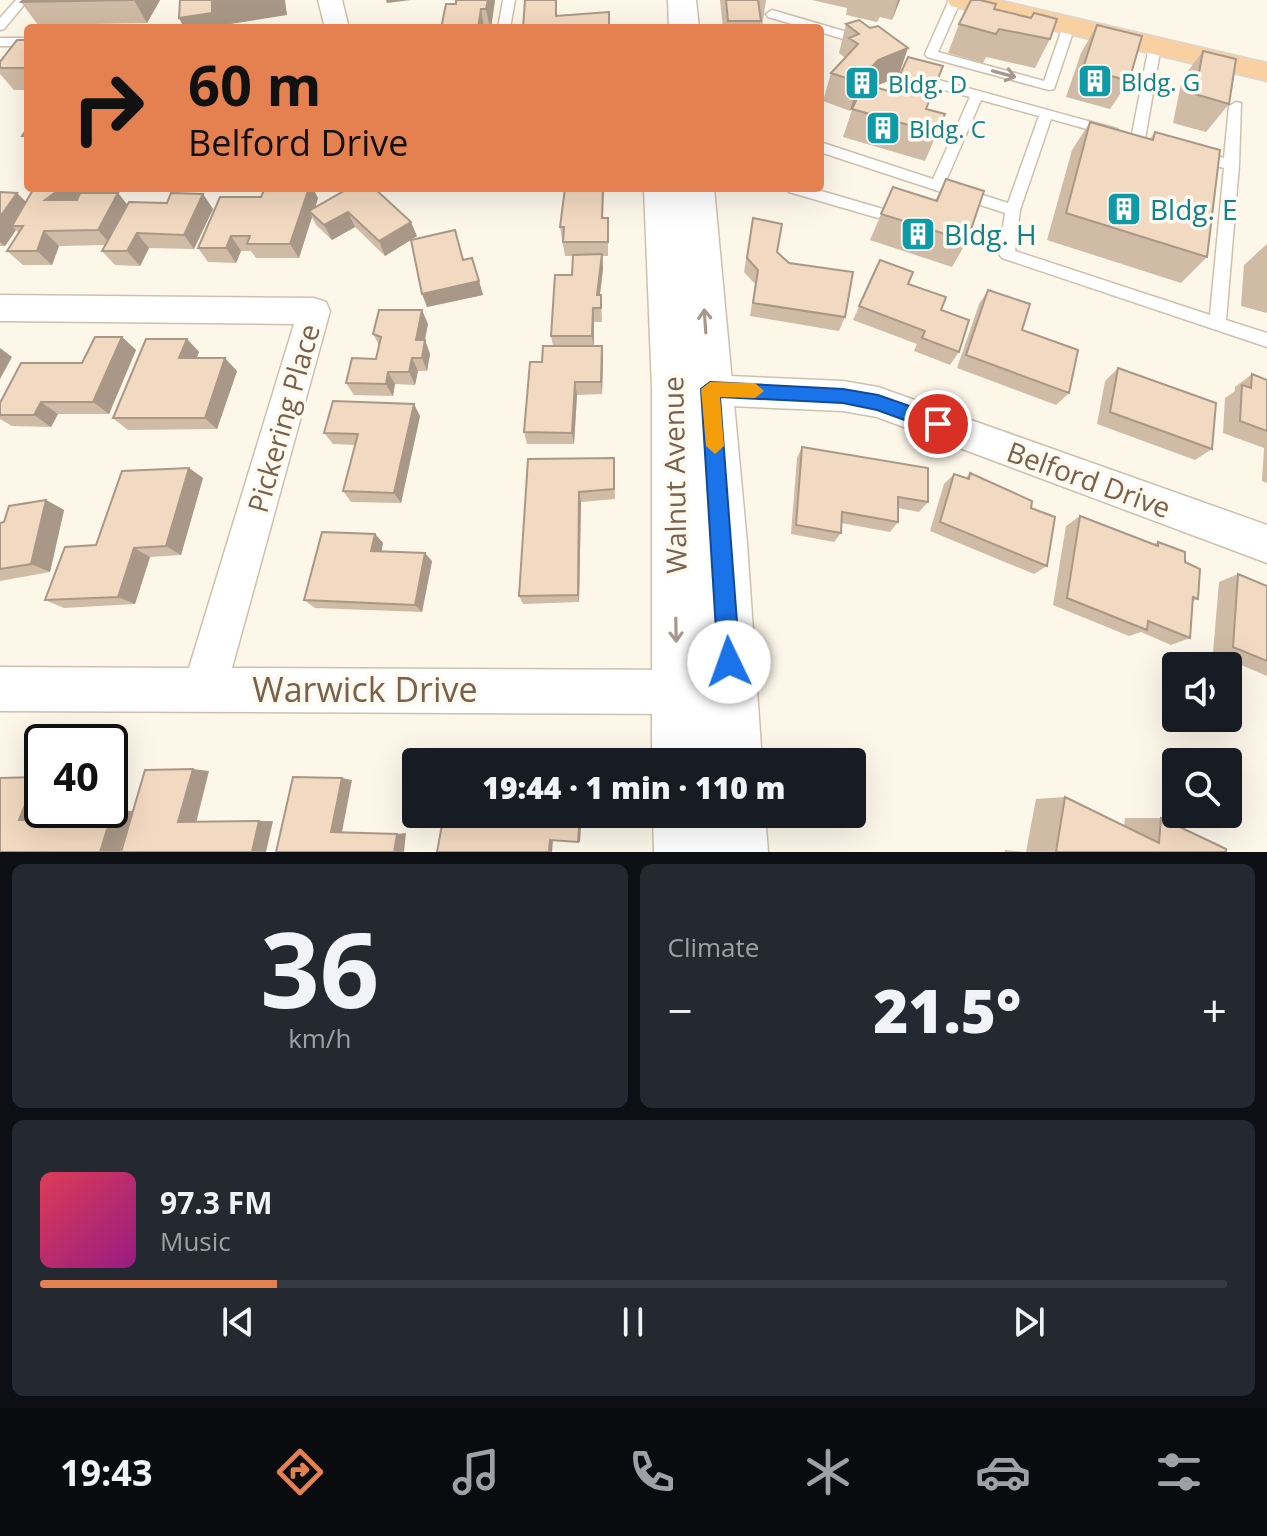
<!DOCTYPE html>
<html lang="en">
<head>
<meta charset="utf-8">
<style>
  :root { --surface:#171b24; --page:#242831; --text:#f1f3f6; --muted:#9ea1a6; --line:#363941; --accent:#e58050 }
  body { margin:0; font-family:"Open Sans",sans-serif; background:var(--page); color:var(--text); height:100vh; display:flex; flex-direction:column; font-size:30px; white-space:nowrap }
  * { box-sizing:border-box; margin:0 }
  p { font-size:26px; color:var(--muted) }
  .icon { flex:none; width:44px; height:44px; fill:none; stroke:currentColor; stroke-width:2; stroke-linecap:round; stroke-linejoin:round }
  .map { position:relative; height:852px; overflow:hidden }
  .side { display:flex; flex-direction:column; gap:12px; padding:12px; background:#0d0f14; flex:1 }
  .side>* { flex:none }
  .hud { position:absolute; left:24px; top:24px; width:800px; height:168px; border-radius:8px; box-shadow:0 8px 32px #0002; background:#e58050; color:#111; overflow:hidden }
  .controls { position:absolute; left:1162px; top:652px; display:grid; gap:16px }
  .controls a { display:grid; place-items:center; width:80px; height:80px; border-radius:8px; background:var(--surface); box-shadow:0 8px 32px #0002; font-size:40px }
  .speed { position:absolute; left:24px; top:724px; display:flex; gap:16px; font-size:40px; font-weight:700; text-align:center }
  .speed>* { display:grid; place-content:center; width:104px; height:104px; border-radius:50%; background:var(--surface); box-shadow:0 8px 32px #0002; line-height:1 }
  .speed .limit { border:4px solid #111; border-radius:12px; background:#fff; color:#111 }
  .pin { position:absolute; display:grid; place-items:center; width:68px; height:68px; color:#fff; margin:-34px; border:4px solid #fff; border-radius:50%; box-shadow:0 2px 8px #0007 }
  .me { position:absolute; width:88px; margin:-44px; rotate:357deg; stroke-linejoin:round; filter:drop-shadow(0 0 6px #0008) }
  .turn { display:flex; align-items:center; gap:28px; height:168px; padding:0 32px; font-size:36px }
  .turn .icon { width:104px; height:104px; stroke-width:2.5 }
  .turn b { display:block; font-size:56px; line-height:68px }
  .big { font-size:60px; font-weight:800; line-height:1.1 }
  .side .tile { flex:1; display:flex; flex-direction:column; justify-content:center; gap:12px; min-width:0; padding:0 28px; border-radius:12px; background:var(--page) }
  .side .dial { align-items:center; gap:0 }
  .dial b { font-size:104px; line-height:1 }
  .song { display:flex; align-items:center; gap:24px }
  .cover { width:96px; height:96px; border-radius:12px; background:linear-gradient(135deg,hsl(350 70% 55%),hsl(310 70% 35%)) }
  .played { height:8px; border-radius:4px; background:linear-gradient(90deg,var(--accent) 20%,var(--line) 20%) }
  .keys { display:flex; justify-content:space-around; direction:ltr }
  .heat { display:flex; justify-content:space-between; align-items:center; font-size:44px; direction:ltr }
  .side .tiles { flex:1; display:grid; gap:12px; grid-template-columns:1fr 1fr }
  .tile:last-child { grid-column:span 2 }
  .trip { position:absolute; left:402px; top:748px; width:464px; height:80px; border-radius:8px; background:var(--surface); box-shadow:0 8px 32px #0002; font-weight:800; line-height:80px; text-align:center }
  .tabs { display:flex; height:128px; justify-content:space-around; align-items:center; background:#090b0e; color:var(--muted) }
  .tabs .icon { width:56px; height:56px }
  .tabs .active { color:var(--accent) }
  .tabs b { font-size:36px; color:var(--text) }
  .map>svg:first-child { display:block }
  .lines { fill:none; stroke-linecap:round; stroke-linejoin:round }
  .service-casing { stroke:#cfc0ae; stroke-width:3 }
  .minor-casing { stroke:#cfc0ae; stroke-width:3 }
  .tertiary-casing { stroke:#cfc0ae; stroke-width:3 }
  .trunk-casing { stroke:#dcd6d0; stroke-width:3 }
  .service { fill:#fff; fill-rule:evenodd }
  .minor { fill:#fff; fill-rule:evenodd }
  .tertiary { fill:#fff; fill-rule:evenodd }
  .trunk { fill:#f8d0a2; fill-rule:evenodd }
  .wall { fill:#d0bba6 }
  .shaded-wall { fill:#a99887 }
  .building { fill:#f2d9c1; stroke:#a99887; stroke-width:2 }
  .oneway { stroke:#a7988b }
  .route { fill:#1a73e8; stroke:#114b97; stroke-width:2 }
  .slow { fill:#f59e0b }
  .labels { text-anchor:middle; dominant-baseline:central; stroke-width:7; stroke-linejoin:round; paint-order:stroke }
  .far-culture-label { font-size:24px; fill:#0d838f; stroke:#fffaf0; text-anchor:start }
  .culture-label { font-size:28px; fill:#0d838f; stroke:#fffaf0; text-anchor:start }
  .street-label { font-size:28px; fill:#78604c; stroke:#fffaf0 }
  .near-street-label { font-size:34px; fill:#78604c; stroke:#fffaf0 }
</style>
</head>
<body>
<div class="map">
<svg width="1267" height="852" viewBox="0 0 1267 852">
  <rect width="100%" height="100%" fill="#fcf7e9"/>
  <g class="lines">
    <g class="service-casing">
      <path id="service" d="M16,0h12l-24,29 -4,1v-12z
        M503,0h12l-5,28h-12z
        M949,0h12l-23,52 106,29 19,-55 10,-3 2,3 -21,63 -5,1 -122,-33 -2,-3z
        M772,10l99,29 2,3 -6,4 -47,-14v-4h-14l-38,-11 -2,-3z
        M0,38h28v8h-28z
        M1155,42l6,4 -16,93 -7,5 -7,-5 18,-93z
        M913,73l204,56 2,3 -7,4 -61,-17 -31,91 -5,41 195,64 14,-147 -31,-9 -2,-3 7,-5 26,7 5,-52 7,-4 5,1 -2,62 -13,155 41,13v14l-265,-89 -3,-4 6,-41 -185,-61v-10l113,37 37,-82 -62,-17 -1,-3zM981,100l58,16 -31,87 -63,-20z
        M787,188h24l72,21 2,4 -7,5 -89,-26z"/>
    </g>
    <g class="minor-casing">
      <path id="minor" d="M318,0h24l7,28h-24z
        M0,295l314,3 12,4 4,9 -98,357 469,2 16,6 6,16 -6,16 -16,6 -701,-3v-44l189,1 105,-344 -294,-3z
        M683,374l160,7 35,6 389,138v38l-390,-146 -34,-6 -160,-7 -12,-5 -5,-10 5,-10z"/>
    </g>
    <g class="tertiary-casing">
      <path id="tertiary" d="M668,0h28l3,28h-30z
        M644,188h70l33,355 15,219h-110v-374z
        M653,814h112l3,38h-114z"/>
    </g>
    <g class="trunk-casing">
      <path id="trunk" d="M947,0h51l269,63v18l-316,-75z"/>
    </g>
    <use href="#service" class="service"/>
    <use href="#minor" class="minor"/>
    <use href="#tertiary" class="tertiary"/>
    <use href="#trunk" class="trunk"/>
  </g>
  <path class="wall" d="M160,0l-13,23 -109,2 -17,-23z
    M495,0l-4,28h-50z
    M720,0h46l-4,27 -2,1h-37z
    M812,0h88l-8,20 -12,-3 -3,5 -31,-7 1,-7z
    M994,9l56,30 -15,29 -49,-11 -3,6 -35,-10 11,-29z
    M846,24l24,4 38,20 -10,29 -25,10 53,22 11,24 -12,28 -82,-24 10,-30 -3,4 -27,-10 8,-28 13,-14v-2l-5,-4z
    M1097,25l32,56 -19,28 -44,-12 15,-44z
    M28,40v50h-14l-14,-16v-12z
    M1203,51l26,53 -23,28 -33,-9 9,-44z
    M1090,122l60,17 5,-7 52,125 -26,26 -134,-43 25,-90z
    M946,179l21,62 -15,26 -82,-27 23,-53 42,14z
    M82,188l-6,12 42,-7 9,12 40,-2 36,-9 10,15 -19,40 -45,-1 -9,18 -25,-1 -13,-14 3,-6 -46,1 -7,19h-29l-16,-14 12,-18 -3,-3 -11,16h-5v-54l17,1 9,9z
    M349,188l68,48 -6,4 52,20 9,-2 11,37 -56,12 -16,-67 -26,16 -30,-29 -23,13 -16,-15 -4,-8 -13,41h-43l-5,-7h-10l-5,12 -28,-1 -10,-14 120,-50 -3,9z
    M604,188l-1,30 5,15v23h-5v13l-3,26h1l1,27h-8v24l9,13 -1,35 -25,1 -3,49h-47l-3,-12 18,-70 11,-16 -2,-10 21,-61 1,-19h-8l-5,-29z
    M753,218l24,34 68,65 -6,14 -89,-15 5,-32 -11,-12z
    M1267,244v69l-26,-7 3,-41z
    M880,260l61,50 18,42 -9,13 -36,-14 3,-7 -64,-24z
    M988,290l34,40 47,63 -13,12 -99,-37 22,-64z
    M428,324l-3,16 5,14 -3,17h-9l-3,14 -20,-1 -2,12 -39,-1 -8,-12 30,-24 3,-14 -6,-11z
    M122,337l14,13 -27,64h-51l-7,13 -39,-1 -12,-7v-16l82,-40z
    M187,339l12,13 -3,6 41,13 -20,58 -89,1 -15,-12z
    M1118,368l94,81 -17,11 -98,-36 8,-43z
    M1252,374l15,6v103l-5,-2 2,-33 -41,-15 2,-35 10,-7v-4z
    M420,416l-19,87 -50,-1 -8,-11 12,-46 -22,-1 -9,-11z
    M802,447l126,55 -9,10 -21,-4v14l-8,10 -49,-9v10l-7,9 -43,-8 6,-76z
    M614,458l1,41 -34,3 -2,100 -56,2 -4,-8 9,-137z
    M189,468l14,10 -22,77 -31,2 -15,47 -71,4 -19,-8 51,-55z
    M970,473l61,35 16,58 -13,8 -104,-43 14,-47 10,-10 12,4z
    M46,500l18,10 -14,62 -50,9v-58l4,-1z
    M1080,516l74,28 4,-2 27,20 13,37 -5,2 -3,37 -19,7 -30,-13 -12,4 -76,-31 13,-79z
    M375,534l8,9 -2,8 51,10 -10,51 -107,-4 -11,-8z
    M1238,574l29,12v90l-54,-23 6,-71z
    M1065,797l59,29 1,-8h36l65,34h-221v-2l21,2 10,-53z"/>
  <path class="shaded-wall" d="M134,0h26l-13,23z
    M229,0h56l2,15 -63,10v3h-40l-5,-10 33,-16z
    M386,0h25l-24,3z
    M488,0h7l-4,28h-1l-4,-19z
    M898,0h2l-8,20z
    M481,9l3,19h-6z
    M908,48l-10,29 -29,12 -19,22 8,-29 20,-22z
    M61,188h21l-8,15 -29,-3z
    M309,188h4l5,10 -5,17 -4,-4 3,6 -13,41 -9,-14z
    M17,193l14,14 -19,19 4,4 -11,16 -5,-4v-25z
    M118,193l12,15 -19,37 -13,-15z
    M203,194l10,15 -19,40 -10,-14z
    M348,212l7,15 -23,13 -8,-15z
    M411,222l6,14 -32,20 -6,-15z
    M44,231l15,15 -7,19 -15,-14z
    M137,233l12,15 -9,18 -13,-15z
    M231,236l10,15 -5,12 -10,-15z
    M602,254l1,15 -5,40 -1,-14z
    M479,281l4,14 -56,12 -5,-13z
    M593,308l1,14v27l-2,-13z
    M422,310l6,14 -6,29 -6,-13z
    M122,337l14,13 -27,64 -16,-12z
    M187,339l12,13 -7,19 -13,-13z
    M425,340l5,14 -3,17 -5,-13z
    M602,346l1,13 -1,35 -1,-12z
    M0,348l12,9 -12,22z
    M225,358l12,13 -20,58 -12,-11z
    M412,358l6,13 -3,14 -6,-13z
    M388,372l7,12 -2,12 -7,-12z
    M575,382l2,13 -3,49 -2,-11z
    M41,402l17,12 -7,13 -17,-12z
    M414,404l6,12 -19,87 -7,-10z
    M189,468l14,10 -22,77 -15,-9z
    M579,492l2,10 -2,100 -1,-7z
    M46,500l18,10 -14,62 -19,-8z
    M375,534l8,9 -3,16 -9,-8z
    M134,548l16,9 -15,47 -17,-7z
    M425,553l7,8 -10,51 -7,-7z
    M193,769l16,2 -13,52 -18,-1z
    M36,777l6,1v32h4l-4,10h-23z
    M342,778l10,2 -10,52h-11z
    M113,810l20,1 -13,41h-20z
    M580,814h2l-2,28h-2z
    M259,821h14l-7,31h-14z
    M406,833l-2,19h-10l3,-18z
    M550,840h3l-1,12h-3z"/>
  <path class="building" d="M23,0h111l-113,2z
    M180,0h49l-17,2v11l-33,5z
    M456,0h32l-2,9h-5l-3,19h-37l5,-24h10z
    M525,0h31v16l53,-4v16h-86z
    M726,0h32l3,21h-33z
    M971,0h9l16,4 -2,5 37,9 3,-5 23,6 -7,20 -51,-10 -3,5 -37,-10z
    M859,20l11,8 8,-2 30,22 -30,12 -20,22 -27,-9 27,-29 -9,-6 10,-4 -13,-10z
    M1097,25l45,11 -13,45 -46,-13z
    M17,40h11v28h-28v-6z
    M1203,51l33,8 -7,45 -34,-10z
    M908,57l35,9 -17,43 19,5 -8,19 -85,-24 12,-25 28,8z
    M1090,122l63,18 2,-8 65,18 -13,107 -141,-44z
    M28,127v9h-6z
    M946,179l38,12 -17,50 -86,-27 12,-27 44,14z
    M34,188h27l-16,12h32l3,-7h38l-20,37 -54,1 -7,20h-30l16,-25h-11z
    M265,188h44l-19,56h-43l3,-8h-19l-5,12h-28l22,-51h41z
    M349,188h25l37,34 -32,19 -31,-29 -24,13 -15,-14z
    M565,188h38l-1,30h6v24h-45l1,-15h-4z
    M0,192l17,1 -17,24z
    M171,193l32,1 -19,41 -47,-2 -10,18h-25l27,-49 38,1z
    M753,218l29,6 -5,28 12,11 64,9 -8,45 -92,-14 5,-33 -11,-12z
    M455,230l8,30 9,-2 7,23 -57,13 -11,-54z
    M602,254l-5,41h4v13h-8l-1,28h-41l4,-61h17l1,-20z
    M880,260l33,12 -5,12 38,13 -5,13 28,10 -10,32 -37,-14 3,-7 -66,-25z
    M988,290l42,14 -8,26 56,20 -9,43 -103,-38z
    M379,310h43l-6,30h9l-3,18h-10l-3,14h-21l-2,12 -40,-1 6,-25 24,1 5,-22 -8,-3z
    M95,337h27l-29,65h-52l-7,13h-34v-12l21,-40h61z
    M146,339h41l-8,19h46l-20,60h-92z
    M543,346h59l-1,36h-26l-3,51 -48,-1 6,-70h12z
    M1118,368l98,35 -4,46 -102,-37z
    M1252,374l15,6v51l-27,-10 2,-36 9,3z
    M333,401l81,3 -20,89 -51,-2 15,-57 -34,-1z
    M802,447l126,21v34l-30,-5v25l-56,-10 -1,21 -45,-8z
    M614,458v31l-35,3 -1,103 -59,1 9,-137z
    M189,468l-23,78 -32,2 -16,49 -73,3 20,-53 31,-2 26,-74z
    M970,473l62,28 -1,7 24,9 -8,49 -107,-44 14,-48 15,5z
    M46,500l-15,64 -31,5v-46l4,-1 5,-16z
    M1080,516l78,30v-4l27,10v10l15,7 -2,30 -5,-2 -3,41 -42,-17 -1,9 -80,-32z
    M322,532l53,2 -4,17 54,2 -10,52 -111,-5z
    M1238,574l29,12v75l-34,-14z
    M193,769l-15,53 81,-1 -7,31h-131l24,-82z
    M36,777l-17,43h58l3,-10h33l-13,42h-100v-74z
    M293,777l49,1 -11,54 66,2 -3,18h-118z
    M1065,797l94,46 2,-25 65,31v3h-170z
    M444,814h136l-2,28 -28,-2 -1,12h-112z"/>
  <defs><path id="oneway-shaft" d="M-6 0H5M1.5-3L5.5 0L1.5 3" fill="none" stroke-width="1.6" stroke-linecap="round" stroke-linejoin="round" transform="scale(2)"/></defs>
  <g class="oneway">
    <use href="#oneway-shaft" transform="translate(1004 74) rotate(15)"/>
    <use href="#oneway-shaft" transform="translate(705 321) rotate(-94)"/>
    <use href="#oneway-shaft" transform="translate(676 630) rotate(89)"/>
  </g>
  <path class="route" d="M710,382l133,7 35,6 66,23 3,6 -9,8 -61,-22 -34,-7 -123,-6 20,265 -4,8 -7,3 -8,-3 -3,-8 -17,-273z"/>
  <path class="slow" d="M710,382l45,1 9,8 -9,7 -35,-1 4,49 -9,8 -9,-8 -5,-57z"/>
  <defs>
    <g id="building-square" transform="scale(1.8)"><rect x="-9" y="-9" width="18" height="18" rx="4" fill="#0f9aa8" stroke="#fffaf0"/><path d="M-4-6H4V6H1V3H-1V6H-4ZM-2.5-4.3h1.7v1.8h-1.7ZM.8-4.3h1.7v1.8H.8ZM-2.5-1h1.7V.8h-1.7ZM.8-1h1.7V.8H.8Z" fill="#fff"/></g>
  </defs>
  <g fill-rule="evenodd">
    <use href="#building-square" x="1095" y="81"/>
    <use href="#building-square" x="862" y="83"/>
    <use href="#building-square" x="883" y="128"/>
    <use href="#building-square" x="1124" y="209"/>
    <use href="#building-square" x="918" y="234"/>
  </g>
  <g class="labels">
    <g class="far-culture-label">
      <text x="1121" y="81">Bldg. G</text>
      <text x="888" y="83">Bldg. D</text>
      <text x="909" y="128">Bldg. C</text>
    </g>
    <g class="culture-label">
      <text x="1150" y="209">Bldg. E</text>
      <text x="944" y="234">Bldg. H</text>
    </g>
    <g class="street-label">
      <text transform="translate(283 418) rotate(-74)">Pickering Place</text>
      <text transform="translate(674 475) rotate(-91)">Walnut Avenue</text>
      <text transform="translate(1089 479) rotate(20)">Belford Drive</text>
    </g>
    <g class="near-street-label">
      <text x="365" y="689">Warwick Drive</text>
    </g>
  </g>
</svg>
<div class="controls">
<a><svg class="icon" aria-label="sound" viewBox="0 0 24 24"><path d="M4 9h4l5-4v14l-5-4H4zM17 9q2 3 0 6"/></svg></a>
<a><svg class="icon" aria-label="search" viewBox="0 0 24 24"><circle cx="10" cy="10" r="6"/><path d="M15 15l6 6"/></svg></a>
</div>
<div class="speed"><div class="limit">40</div></div>
<div class="pin" style="left:938px;top:424px;background:#d93025"><svg class="icon" aria-label="arrive" viewBox="0 0 24 24"><path d="M6 21V4h12l-3 4 3 4H6"/></svg></div>
<svg class="me" style="left:729px;top:662px" viewBox="-20 -20 40 40"><circle r="19" fill="#fff"/><path d="M0-13L10 11 0 6-10 11z" fill="#1a73e8"/></svg>
<div class="trip">19:44 · 1 min · 110 m</div>
<div class="hud">
<div class="turn"><svg class="icon" aria-label="right" viewBox="0 0 24 24"><path d="M7 20v-9h11M14 6l5 5-5 5"/></svg><div><b>60 m</b>Belford Drive</div></div>
</div>
</div>
<section class="side">
<div class="tiles">
<div class="tile dial"><b>36</b><p>km/h</p></div>
<div class="tile"><p>Climate</p>
<div class="heat"><a>−</a><b class="big">21.5°</b><a>+</a></div>
</div>
<div class="tile">
<div class="song"><i class="cover"></i><div><b>97.3 FM</b><p>Music</p></div></div>
<div class="played"></div>
<div class="keys"><svg class="icon" aria-label="previous" viewBox="0 0 24 24"><path d="M18 5L8 12l10 7zM5 5v14"/></svg><svg class="icon" aria-label="pause" viewBox="0 0 24 24"><path d="M8 5v14M16 5v14"/></svg><svg class="icon" aria-label="next" viewBox="0 0 24 24"><path d="M6 5l10 7-10 7zM19 5v14"/></svg></div>
</div>
</div>
</section>
<nav class="tabs">
<b>19:43</b>
<svg class="icon active" aria-label="directions" viewBox="0 0 24 24"><path d="M12 3l9 9-9 9-9-9zM9 14v-3h6M13 9l2 2-2 2"/></svg>
<svg class="icon" aria-label="music" viewBox="0 0 24 24"><path d="M9 18V5l10-2v13"/><circle cx="6" cy="18" r="3"/><circle cx="16" cy="16" r="3"/></svg>
<svg class="icon" aria-label="phone" viewBox="0 0 24 24"><path d="M5 4h4l2 5-3 2q2 4 5 5l2-3 5 2v4C11 20 4 13 5 4z"/></svg>
<svg class="icon" aria-label="climate" viewBox="0 0 24 24"><path d="M12 3v18M4 7l16 10M4 17L20 7"/></svg>
<svg class="icon" aria-label="car" viewBox="0 0 24 24"><path d="M5 17H2v-5l4-1 3-4h7l3 4 3 1v5h-3M9 17h6M6 11h13"/><circle cx="7" cy="17" r="2"/><circle cx="17" cy="17" r="2"/></svg>
<svg class="icon" aria-label="filters" viewBox="0 0 24 24"><path d="M4 7h16M4 17h16"/><circle cx="9" cy="7" r="2"/><circle cx="15" cy="17" r="2"/></svg>
</nav>
</body>
</html>
